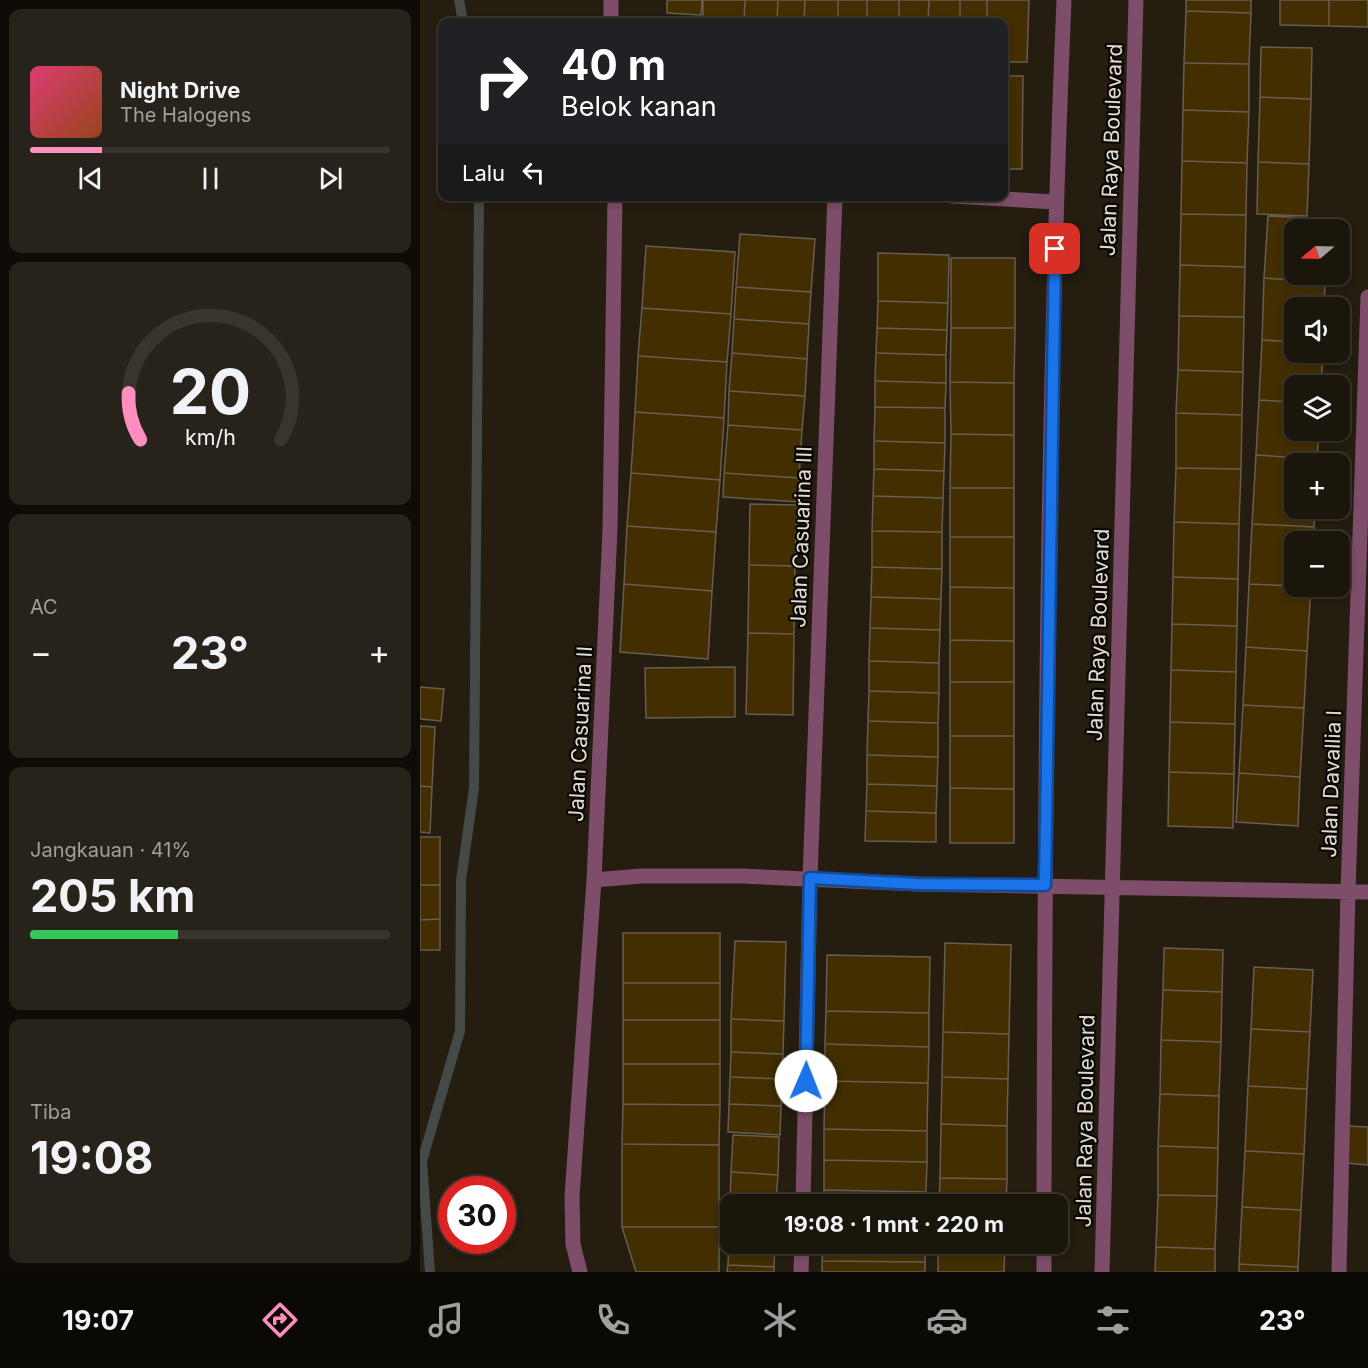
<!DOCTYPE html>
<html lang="id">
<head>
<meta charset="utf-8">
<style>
  :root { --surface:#1b160c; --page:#28231a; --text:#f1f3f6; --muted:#a09f9d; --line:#39352d; --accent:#fe8ebd }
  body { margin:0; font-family:Inter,sans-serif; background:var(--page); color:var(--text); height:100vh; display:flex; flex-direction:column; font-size:22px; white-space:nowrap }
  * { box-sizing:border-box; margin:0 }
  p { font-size:20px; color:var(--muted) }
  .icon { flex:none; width:33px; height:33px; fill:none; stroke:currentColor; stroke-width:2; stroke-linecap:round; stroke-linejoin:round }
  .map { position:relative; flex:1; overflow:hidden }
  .side { display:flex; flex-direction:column; gap:9px; padding:9px; background:#0f0c07; width:420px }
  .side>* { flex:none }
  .hud { position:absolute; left:18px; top:18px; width:570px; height:183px; border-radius:12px; box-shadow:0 3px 9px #0003,0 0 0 2px var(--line); background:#202124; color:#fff; overflow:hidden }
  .needle { width:39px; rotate:251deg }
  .tools { position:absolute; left:864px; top:219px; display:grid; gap:12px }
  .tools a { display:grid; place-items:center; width:66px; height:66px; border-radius:12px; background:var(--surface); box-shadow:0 3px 9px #0003,0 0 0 2px var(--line); font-size:30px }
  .speed { position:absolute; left:18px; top:1176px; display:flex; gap:12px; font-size:30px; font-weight:700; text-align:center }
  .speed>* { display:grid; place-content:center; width:78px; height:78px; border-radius:50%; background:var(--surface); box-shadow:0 3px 9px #0003,0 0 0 2px var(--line); line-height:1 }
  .speed .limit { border:9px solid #d22; background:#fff; color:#111 }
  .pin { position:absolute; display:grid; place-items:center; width:51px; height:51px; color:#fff; margin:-26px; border-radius:12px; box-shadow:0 3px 9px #0006 }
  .me { position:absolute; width:66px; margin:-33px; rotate:1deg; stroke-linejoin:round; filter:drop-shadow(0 0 4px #0008) }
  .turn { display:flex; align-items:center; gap:21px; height:126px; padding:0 24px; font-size:27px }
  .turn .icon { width:78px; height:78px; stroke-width:2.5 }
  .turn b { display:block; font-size:42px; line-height:51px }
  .then { display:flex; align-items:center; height:57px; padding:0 24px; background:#0003; gap:12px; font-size:22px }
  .big { font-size:45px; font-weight:700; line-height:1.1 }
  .side .widget { flex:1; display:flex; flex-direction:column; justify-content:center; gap:9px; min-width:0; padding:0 21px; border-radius:12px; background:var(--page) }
  .side .dial { align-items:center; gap:0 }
  .dial svg { height:156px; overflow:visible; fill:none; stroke:var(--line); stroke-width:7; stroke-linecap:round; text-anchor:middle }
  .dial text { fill:var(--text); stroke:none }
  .song { display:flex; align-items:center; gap:18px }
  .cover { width:72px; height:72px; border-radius:9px; background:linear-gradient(135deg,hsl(340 70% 55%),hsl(20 70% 35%)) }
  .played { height:6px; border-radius:3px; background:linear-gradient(90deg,var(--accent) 20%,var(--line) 20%) }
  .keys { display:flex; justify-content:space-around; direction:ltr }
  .heat { display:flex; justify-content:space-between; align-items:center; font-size:33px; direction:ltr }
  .charge { height:9px; border-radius:4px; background:linear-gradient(90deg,#34c759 41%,var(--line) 0) }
  .trip { position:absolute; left:300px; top:1194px; width:348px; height:60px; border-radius:12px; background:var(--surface); box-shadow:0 3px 9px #0003,0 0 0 2px var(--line); font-weight:700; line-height:60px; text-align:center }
  .dock { display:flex; height:96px; justify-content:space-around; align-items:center; background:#0b0905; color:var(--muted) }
  .dock .icon { width:42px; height:42px }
  .dock .active { color:var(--accent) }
  .dock b { font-size:27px; color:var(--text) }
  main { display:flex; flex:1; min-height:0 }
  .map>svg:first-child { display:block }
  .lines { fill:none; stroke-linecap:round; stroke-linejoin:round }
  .stream { stroke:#444a48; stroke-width:10 }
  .building { fill:#432e02; stroke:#675e4f; stroke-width:1.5 }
  .minor { stroke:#7d4d69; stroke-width:15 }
  .route-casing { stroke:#114b97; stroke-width:15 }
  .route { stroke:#1a73e8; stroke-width:10 }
  .labels { text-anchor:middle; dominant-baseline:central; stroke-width:4.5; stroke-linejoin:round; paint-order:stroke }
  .street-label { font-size:21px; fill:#e0dbd2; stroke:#0b0804 }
</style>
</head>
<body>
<main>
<section class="side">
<div class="widget">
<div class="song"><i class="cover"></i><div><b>Night Drive</b><p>The Halogens</p></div></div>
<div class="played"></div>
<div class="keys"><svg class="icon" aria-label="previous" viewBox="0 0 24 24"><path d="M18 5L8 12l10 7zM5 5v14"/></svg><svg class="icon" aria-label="pause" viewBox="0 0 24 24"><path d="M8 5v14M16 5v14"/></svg><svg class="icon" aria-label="next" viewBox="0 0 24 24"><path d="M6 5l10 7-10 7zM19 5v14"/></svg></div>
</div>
<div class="widget dial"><svg viewBox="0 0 100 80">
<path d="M14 69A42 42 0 1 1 86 69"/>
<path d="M14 69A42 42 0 0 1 8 45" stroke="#fe8ebd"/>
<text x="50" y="56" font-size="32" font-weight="700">20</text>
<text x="50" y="72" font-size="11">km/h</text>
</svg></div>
<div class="widget"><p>AC</p>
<div class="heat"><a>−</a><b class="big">23°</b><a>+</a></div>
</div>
<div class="widget"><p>Jangkauan · 41%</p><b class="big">205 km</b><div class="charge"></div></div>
<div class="widget"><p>Tiba</p><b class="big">19:08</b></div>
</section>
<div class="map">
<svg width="948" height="1272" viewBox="0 0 948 1272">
  <rect width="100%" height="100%" fill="#241d10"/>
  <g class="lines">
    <path class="stream" d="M39,0l4,22
      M10,1272l-8,-111 38,-130 1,-151 13,-92 5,-592"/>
  </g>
  <path class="building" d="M247,0h35l-1,15 -34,-2z
    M283,0h42l-1,22h-41z
    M325,0h33l-1,22h-33z
    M358,0h27l-1,22h-27z
    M385,0h33v22h-34z
    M418,0h29v22h-29z
    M447,0h32v22h-32z
    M479,0h30l-1,22h-29z
    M509,0h31v22h-32z
    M540,0h27v22h-27z
    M567,0h42l-2,62h-23v-40h-17z
    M766,0h65v13l-65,-2z
    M860,0h49v26l-49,-1z
    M909,0h39v27l-39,-1z
    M766,11l65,2 -2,51 -65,-1z
    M841,47l51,1 -1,51 -51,-2z
    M764,63l65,1v48l-66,-2z
    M584,76h19l-1,93h-18z
    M840,97l51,2 -2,65 -51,-2z
    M763,110l66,2 -2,51 -65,-2z
    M762,161l65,2 -1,52 -65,-1z
    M838,162l51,2 -2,52 -50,-2z
    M761,214l65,1 -1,52 -65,-2z
    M848,216l61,3 -1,11h-34v44h32l-1,8 -61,-4z
    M320,234l75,5 -4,53 -75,-5z
    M226,246l89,6 -4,62 -89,-6z
    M458,253l71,2 -1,48 -70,-2z
    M531,258h64v70h-64z
    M760,265l65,2 -1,50 -65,-1z
    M844,278l61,4 -1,26h-30v34l-32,-2z
    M316,287l75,5 -2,32 -75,-5z
    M458,301l70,2 -1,27 -70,-2z
    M222,308l89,6 -4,48 -89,-6z
    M759,316l65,1 -1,55 -65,-2z
    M314,319l75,5 -2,35 -75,-6z
    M457,328l70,2 -1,25 -70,-2z
    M531,328h64l-1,55 -64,-1z
    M842,340l32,2v10h29l-2,34h-27v16l-35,-2z
    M312,353l75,6 -2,37 -76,-5z
    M456,353l70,2v28l-71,-2z
    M218,356l89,6 -3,56 -89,-6z
    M758,370l65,2 -1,43 -66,-2z
    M455,381l71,2 -1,25 -70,-1z
    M530,382l64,1v52l-63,-1z
    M309,391l76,5 -3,34 -74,-5z
    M839,400l35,2v28h25l-2,29 -61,-4z
    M455,407l70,1v35l-71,-2z
    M215,412l89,6 -4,62 -89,-7z
    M756,413l66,2 -1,54 -65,-1z
    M308,425l74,5 -3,48 -75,-5z
    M531,434l63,1v53h-64z
    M454,441l71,2 -1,28 -70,-2z
    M836,455l61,4v5h-23v44h21l-1,19 -62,-3z
    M756,468l65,1 -2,55 -65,-2z
    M454,469l70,2 -1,27 -70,-2z
    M211,473l89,7 -4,52 -89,-6z
    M304,473l75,5 -1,24 -75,-5z
    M530,488h64v49h-64z
    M453,496l70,2 -1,34 -70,-1z
    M330,504l47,1 -2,61 -46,-1z
    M754,522l65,2 -1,55 -65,-2z
    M832,524l62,3 -1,15h-19v44l-45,-2z
    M207,526l89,6 -4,59 -88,-7z
    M452,531l70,1v37l-70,-2z
    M530,537h64v51l-64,-1z
    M329,565l46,1 -1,68 -46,-1z
    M452,567l70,2 -1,30 -70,-2z
    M753,577l65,2 -1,47 -65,-2z
    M204,584l88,7 -4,68 -88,-7z
    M829,584l62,3 -4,64 -61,-4z
    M530,587l64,1v53l-64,-1z
    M451,597l70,2 -1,31 -70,-2z
    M752,624l65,2 -1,46 -65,-2z
    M450,628l70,2 -1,33 -70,-2z
    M328,633l46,1 -1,81 -47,-1z
    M530,640l64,1v41h-64z
    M826,647l61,4 -3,57 -61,-3z
    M449,661l70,2v30l-70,-2z
    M315,667v50l-89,1 -1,-50z
    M751,670l65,2 -1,52 -65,-2z
    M530,682h64v54h-64z
    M0,687l24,2 -3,32 -21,-2z
    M449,691l70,2 -1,30 -70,-2z
    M823,705l61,3 -4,69 -61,-4z
    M448,721l70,2v34l-71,-2z
    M750,722l65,2 -1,50 -65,-2z
    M0,726l15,1 -3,60 -12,-1z
    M530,736h64v53l-64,-1z
    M447,755l71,2 -1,29 -70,-2z
    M749,772l65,2 -1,54 -65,-2z
    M819,773l61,4 -2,49 -62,-4z
    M447,784l70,2 -1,27 -70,-2z
    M0,786l12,1 -2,46 -10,-1z
    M530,788l64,1v54h-64z
    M446,811l70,2v29l-71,-1z
    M0,837h20v48h-20z
    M0,885h20v34l-20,1z
    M20,919v31h-20v-30z
    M203,933h97v50h-97z
    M315,941l51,1 -2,79 -53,-2z
    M525,943l66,2 -2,89 -66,-2z
    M744,948l59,2 -1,42 -59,-2z
    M407,955l103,2 -1,56 -103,-2z
    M834,967l59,3 -3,62 -59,-3z
    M203,983h97v37h-97z
    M743,990l59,2 -1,50 -60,-2z
    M406,1011l103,2v34l-104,-3z
    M311,1019l53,2 -1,33 -52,-2z
    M203,1020h97v44h-97z
    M831,1029l59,3 -3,57 -59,-3z
    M523,1032l66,2 -1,45 -66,-2z
    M741,1040l60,2 -2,54 -59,-2z
    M405,1044l104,3 -1,36 -103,-2z
    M311,1052l52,2 -1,25 -52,-2z
    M203,1064h97v41l-97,-1z
    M310,1077l52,2 -1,27 -52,-2z
    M522,1077l66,2 -1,47 -66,-2z
    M405,1081l103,2 -1,48 -103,-2z
    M828,1086l59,3 -3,65 -59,-3z
    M740,1094l59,2 -1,52 -60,-2z
    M203,1104l97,1 -1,40 -97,-1z
    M309,1104l52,2 -1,29 -52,-3z
    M521,1124l66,2v53l-67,-1z
    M928,1126l20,1v38l-22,-2z
    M404,1129l103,2v31l-103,-2z
    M313,1135l46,2 -1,38 -47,-3z
    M202,1144l97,1v82h-97z
    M738,1146l60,2 -1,48 -59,-1z
    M825,1151l59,3 -3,56 -59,-3z
    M404,1160l103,2 -1,30 -102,-2z
    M311,1172l47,3 -2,27 -46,-1z
    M520,1178l67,1 -1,25h-67z
    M404,1190l102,2v12h-103z
    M738,1195l59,1 -2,53 -59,-2z
    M310,1201l46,1v2h-46l-1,28z
    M822,1207l59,3 -3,57 -59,-3z
    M202,1227h97v45h-83z
    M309,1232l1,12h45l-1,23 -46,-2z
    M403,1244h103l-1,18 -103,-1z
    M518,1244h67l-1,28h-66z
    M736,1247l59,2v23h-60z
    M402,1261l103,1v10h-103z
    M819,1264l59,3v5h-59z
    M308,1265l46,2v5h-47z"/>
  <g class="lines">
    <path class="minor" d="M191,0v22
      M532,196l104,6
      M174,880l47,-4h101l176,8 450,8
      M383,1204l7,-326 25,-682
      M624,1204c1,-401 3,-803 20,-1204
      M160,1272l-7,-28 -1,-47 22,-317 16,-351 5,-333
      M381,1272l1,-28
      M624,1272v-28
      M682,1272l34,-1272
      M919,1272l9,-381 20,-594"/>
  </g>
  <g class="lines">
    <g class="route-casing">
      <path id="route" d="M386,1081l4,-203 108,6 127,1 10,-636"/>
    </g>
    <use href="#route" class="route"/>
  </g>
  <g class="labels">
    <g class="street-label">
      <text transform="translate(691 150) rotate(-88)">Jalan Raya Boulevard</text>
      <text transform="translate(381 537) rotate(-88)">Jalan Casuarina III</text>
      <text transform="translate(678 635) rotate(-88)">Jalan Raya Boulevard</text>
      <text transform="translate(160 734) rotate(-87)">Jalan Casuarina II</text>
      <text transform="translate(911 784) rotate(-88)">Jalan Davallia I</text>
      <text transform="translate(665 1121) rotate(-89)">Jalan Raya Boulevard</text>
    </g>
  </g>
</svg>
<div class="tools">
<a><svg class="needle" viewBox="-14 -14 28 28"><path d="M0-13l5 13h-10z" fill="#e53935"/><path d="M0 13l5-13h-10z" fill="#a09f9d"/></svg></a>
<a><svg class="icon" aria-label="sound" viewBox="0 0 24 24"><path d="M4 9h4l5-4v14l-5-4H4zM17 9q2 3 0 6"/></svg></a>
<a><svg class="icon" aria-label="layers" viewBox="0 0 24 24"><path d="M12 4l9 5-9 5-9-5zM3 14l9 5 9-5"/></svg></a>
<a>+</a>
<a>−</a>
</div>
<div class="speed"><div class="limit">30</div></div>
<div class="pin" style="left:635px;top:249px;background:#d93025"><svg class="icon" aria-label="arrive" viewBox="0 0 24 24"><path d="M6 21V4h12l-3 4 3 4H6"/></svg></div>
<svg class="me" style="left:386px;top:1081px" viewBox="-20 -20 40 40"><circle r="19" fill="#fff"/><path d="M0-13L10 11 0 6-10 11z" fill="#1a73e8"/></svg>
<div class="trip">19:08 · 1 mnt · 220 m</div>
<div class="hud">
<div class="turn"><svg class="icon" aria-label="right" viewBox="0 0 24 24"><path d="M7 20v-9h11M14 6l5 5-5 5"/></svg><div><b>40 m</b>Belok kanan</div></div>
<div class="then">Lalu<svg class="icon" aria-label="left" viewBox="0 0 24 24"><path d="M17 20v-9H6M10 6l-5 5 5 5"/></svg></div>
</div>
</div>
</main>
<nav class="dock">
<b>19:07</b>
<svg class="icon active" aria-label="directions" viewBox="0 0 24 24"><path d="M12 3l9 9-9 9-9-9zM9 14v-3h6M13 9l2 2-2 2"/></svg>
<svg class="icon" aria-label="music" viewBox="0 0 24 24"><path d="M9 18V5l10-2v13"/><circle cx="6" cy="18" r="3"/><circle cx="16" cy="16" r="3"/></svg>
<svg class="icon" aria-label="phone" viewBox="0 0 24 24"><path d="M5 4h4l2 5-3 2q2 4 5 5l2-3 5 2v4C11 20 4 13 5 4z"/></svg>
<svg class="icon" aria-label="climate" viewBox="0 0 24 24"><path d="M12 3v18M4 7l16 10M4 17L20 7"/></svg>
<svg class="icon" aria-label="car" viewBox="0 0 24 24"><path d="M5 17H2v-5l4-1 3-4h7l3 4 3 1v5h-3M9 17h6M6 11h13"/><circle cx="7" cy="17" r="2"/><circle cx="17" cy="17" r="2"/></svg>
<svg class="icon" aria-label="filters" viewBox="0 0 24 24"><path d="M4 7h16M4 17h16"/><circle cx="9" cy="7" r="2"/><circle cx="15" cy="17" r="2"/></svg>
<b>23°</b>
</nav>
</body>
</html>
